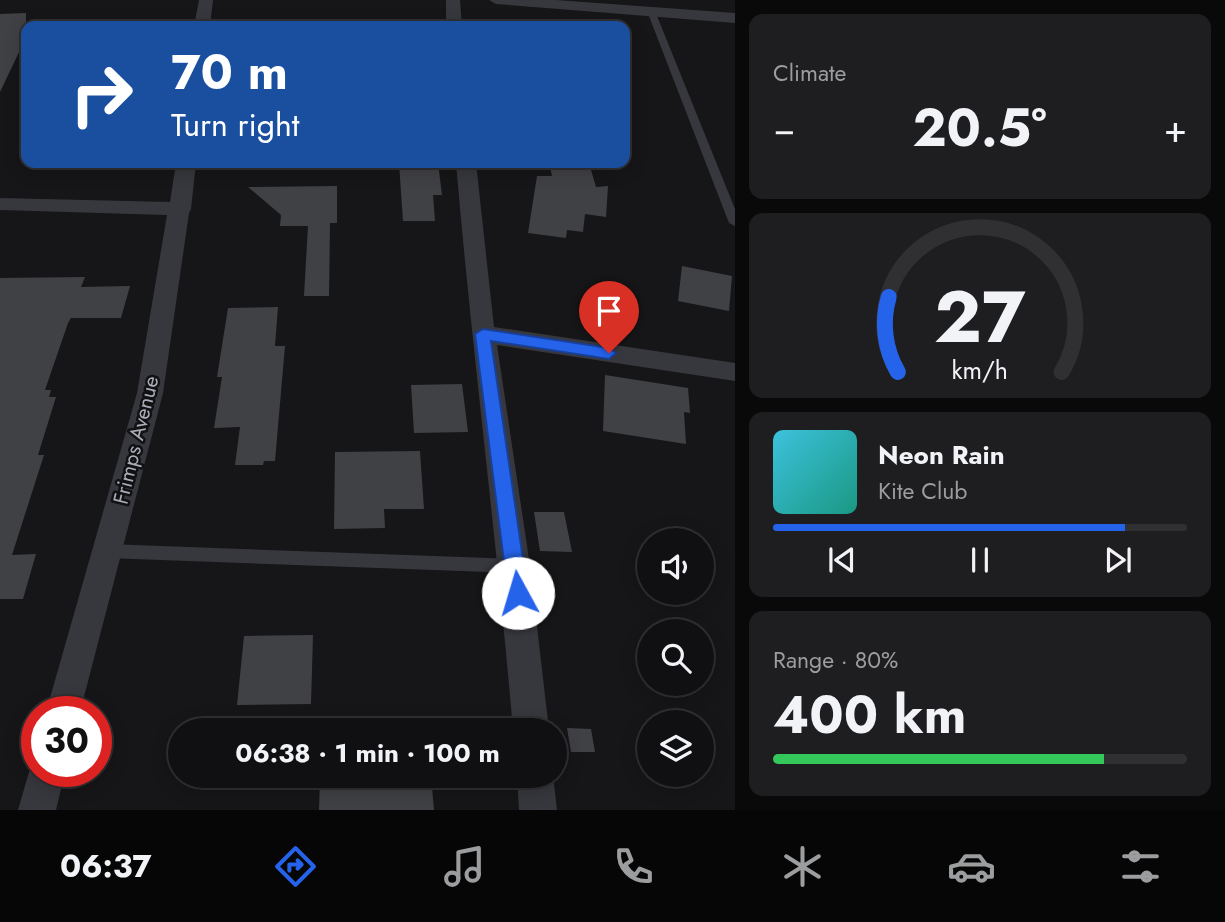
<!DOCTYPE html>
<html lang="en">
<head>
<meta charset="utf-8">
<style>
  :root { --surface:#101012; --page:#1e1e20; --text:#f1f3f6; --muted:#9c9d9f; --line:#303032; --accent:#2563eb }
  body { margin:0; font-family:Jost,sans-serif; background:var(--page); color:var(--text); height:100vh; display:flex; flex-direction:column; font-size:26px; white-space:nowrap }
  * { box-sizing:border-box; margin:0 }
  p { font-size:23px; color:var(--muted) }
  .icon { flex:none; width:38px; height:38px; fill:none; stroke:currentColor; stroke-width:2; stroke-linecap:round; stroke-linejoin:round }
  .map { position:relative; flex:1; overflow:hidden }
  .details { display:flex; flex-direction:column; gap:14px; padding:14px; background:#09090a; width:490px }
  .details>* { flex:none }
  .hud { position:absolute; left:21px; top:21px; width:609px; height:147px; border-radius:14px; box-shadow:0 4px 18px #0003,0 0 0 2px var(--line); background:#1a4fa0; color:#fff; overflow:hidden }
  .buttons { position:absolute; left:637px; top:528px; display:grid; gap:14px }
  .buttons a { display:grid; place-items:center; width:77px; height:77px; border-radius:50%; background:var(--surface); box-shadow:0 4px 18px #0003,0 0 0 2px var(--line); font-size:35px }
  .speed { position:absolute; left:21px; top:696px; display:flex; gap:14px; font-size:35px; font-weight:700; text-align:center }
  .speed>* { display:grid; place-content:center; width:91px; height:91px; border-radius:50%; background:var(--surface); box-shadow:0 4px 18px #0003,0 0 0 2px var(--line); line-height:1 }
  .speed .limit { border:10px solid #d22; background:#fff; color:#111 }
  .pin { position:absolute; display:grid; place-items:center; width:60px; height:60px; color:#fff; margin:-72px -30px; border-radius:50% 50% 50% 0; rotate:-45deg; box-shadow:0 0 7px #0007 }
  .pin .icon { rotate:45deg }
  .me { position:absolute; width:77px; margin:-38px; rotate:354deg; stroke-linejoin:round; filter:drop-shadow(0 0 5px #0008) }
  .turn { display:flex; align-items:center; gap:24px; height:147px; padding:0 35px; font-size:32px }
  .turn .icon { width:91px; height:91px; stroke-width:2.5 }
  .turn b { display:block; font-size:49px; line-height:60px }
  .big { font-size:52px; font-weight:700; line-height:1.1 }
  .details .tile { flex:1; display:flex; flex-direction:column; justify-content:center; gap:10px; min-width:0; padding:0 24px; border-radius:14px; background:var(--page) }
  .details .dial { align-items:center; gap:0 }
  .dial svg { height:182px; overflow:visible; fill:none; stroke:var(--line); stroke-width:7; stroke-linecap:round; text-anchor:middle }
  .dial text { fill:var(--text); stroke:none }
  .song { display:flex; align-items:center; gap:21px }
  .cover { width:84px; height:84px; border-radius:10px; background:linear-gradient(135deg,hsl(190 70% 55%),hsl(170 70% 35%)) }
  .played { height:7px; border-radius:4px; background:linear-gradient(90deg,var(--accent) 85%,var(--line) 85%) }
  .keys { display:flex; justify-content:space-around; direction:ltr }
  .heat { display:flex; justify-content:space-between; align-items:center; font-size:38px; direction:ltr }
  .charge { height:10px; border-radius:5px; background:linear-gradient(90deg,#34c759 80%,var(--line) 0) }
  .trip { position:absolute; left:168px; top:718px; width:399px; height:70px; border-radius:35px; background:var(--surface); box-shadow:0 4px 18px #0003,0 0 0 2px var(--line); font-weight:700; line-height:70px; text-align:center }
  .tabs { display:flex; height:112px; justify-content:space-around; align-items:center; background:#060607; color:var(--muted) }
  .tabs .icon { width:49px; height:49px }
  .tabs .active { color:var(--accent) }
  .tabs b { font-size:32px; color:var(--text) }
  main { display:flex; flex:1; min-height:0 }
  .map>svg:first-child { display:block }
  .building { fill:#404145 }
  .lines { fill:none; stroke-linecap:round; stroke-linejoin:round }
  .service { fill:#37383d; fill-rule:evenodd }
  .minor { fill:#37383d; fill-rule:evenodd }
  .route { fill:#2563eb; stroke:#184099; stroke-width:2 }
  .labels { text-anchor:middle; dominant-baseline:central; stroke-width:5; stroke-linejoin:round; paint-order:stroke }
  .street-label { font-size:21px; fill:#a8adb8; stroke:#111113 }
</style>
</head>
<body>
<main>
<div class="map">
<svg width="735" height="810" viewBox="0 0 735 810">
  <rect width="100%" height="100%" fill="#161618"/>
  <path class="building" d="M26,13v35h-5l-21,44v-78z
    M399,163h39l4,32h-9l2,26h-32z
    M549,163h40l7,24 12,-1 -2,31 -21,-3 -2,18 -16,-2 -1,8 -38,-5 9,-57h15z
    M337,186v37h-7l-1,73h-25l4,-70h-28l1,-11 -33,-28z
    M682,266l50,10 -3,35 -51,-10z
    M85,277l-4,10 49,-1 -9,32h-50l-3,5 -23,67h6l-2,7h7l-18,58h6l-32,100 24,-1 -13,45h-23v-321z
    M278,307l-3,39h10l-10,115h-11l-1,4h-28l5,-38 -26,1 8,-51h-5l11,-69z
    M605,375l83,13 2,25 -6,-1 2,32 -83,-13z
    M462,384l6,48 -54,1 -3,-48z
    M420,451l4,58h-40l1,19 -51,1 1,-77z
    M534,512h30l8,40 -32,-1z
    M313,635l-2,69 -74,1 7,-69z
    M567,728l24,1 4,23h-24z
    M431,776l3,34h-115l1,-32z"/>
  <g class="lines">
    <path class="service" d="M651,9l4,2 80,198v17l-6,-3 -82,-212z
      M107,544l408,15 6,2 2,5 -2,5 -6,2 -408,-15 -6,-2 -2,-5 2,-5z"/>
    <path class="minor" d="M199,0h14l-3,26h-16z
      M446,0h14l2,26h-16z
      M489,0h67l179,13v10l-239,-19z
      M176,163h20l-5,46 -2,4 -26,180 -83,319h-34l91,-319 30,-178 -167,-5v-12l170,4z
      M456,163h20l18,164 241,36v18l-238,-36 33,221 19,164h-36c-16,-190 -41,-378 -57,-567z
      M37,758v14h28l-9,38h-38l11,-38z
      M517,775h36l4,35h-38z"/>
  </g>
  <path class="route" d="M483,329l126,19 7,5 -7,6 -118,-18 37,252 -3,6 -7,3 -7,-3 -3,-6 -33,-259z"/>
  <g class="labels">
    <g class="street-label">
      <text transform="translate(136 440) rotate(-76)">Frimps Avenue</text>
    </g>
  </g>
</svg>
<div class="buttons">
<a><svg class="icon" aria-label="sound" viewBox="0 0 24 24"><path d="M4 9h4l5-4v14l-5-4H4zM17 9q2 3 0 6"/></svg></a>
<a><svg class="icon" aria-label="search" viewBox="0 0 24 24"><circle cx="10" cy="10" r="6"/><path d="M15 15l6 6"/></svg></a>
<a><svg class="icon" aria-label="layers" viewBox="0 0 24 24"><path d="M12 4l9 5-9 5-9-5zM3 14l9 5 9-5"/></svg></a>
</div>
<div class="speed"><div class="limit">30</div></div>
<div class="pin" style="left:609px;top:353px;background:#d93025"><svg class="icon" aria-label="arrive" viewBox="0 0 24 24"><path d="M6 21V4h12l-3 4 3 4H6"/></svg></div>
<svg class="me" style="left:518px;top:593px" viewBox="-20 -20 40 40"><circle r="19" fill="#fff"/><path d="M0-13L10 11 0 6-10 11z" fill="#2563eb"/></svg>
<div class="trip">06:38 · 1 min · 100 m</div>
<div class="hud">
<div class="turn"><svg class="icon" aria-label="right" viewBox="0 0 24 24"><path d="M7 20v-9h11M14 6l5 5-5 5"/></svg><div><b>70 m</b>Turn right</div></div>
</div>
</div>
<section class="details">
<div class="tile"><p>Climate</p>
<div class="heat"><a>−</a><b class="big">20.5°</b><a>+</a></div>
</div>
<div class="tile dial"><svg viewBox="0 0 100 80">
<path d="M14 69A42 42 0 1 1 86 69"/>
<path d="M14 69A42 42 0 0 1 10 36" stroke="#2563eb"/>
<text x="50" y="56" font-size="32" font-weight="700">27</text>
<text x="50" y="72" font-size="11">km/h</text>
</svg></div>
<div class="tile">
<div class="song"><i class="cover"></i><div><b>Neon Rain</b><p>Kite Club</p></div></div>
<div class="played"></div>
<div class="keys"><svg class="icon" aria-label="previous" viewBox="0 0 24 24"><path d="M18 5L8 12l10 7zM5 5v14"/></svg><svg class="icon" aria-label="pause" viewBox="0 0 24 24"><path d="M8 5v14M16 5v14"/></svg><svg class="icon" aria-label="next" viewBox="0 0 24 24"><path d="M6 5l10 7-10 7zM19 5v14"/></svg></div>
</div>
<div class="tile"><p>Range · 80%</p><b class="big">400 km</b><div class="charge"></div></div>
</section>
</main>
<nav class="tabs">
<b>06:37</b>
<svg class="icon active" aria-label="directions" viewBox="0 0 24 24"><path d="M12 3l9 9-9 9-9-9zM9 14v-3h6M13 9l2 2-2 2"/></svg>
<svg class="icon" aria-label="music" viewBox="0 0 24 24"><path d="M9 18V5l10-2v13"/><circle cx="6" cy="18" r="3"/><circle cx="16" cy="16" r="3"/></svg>
<svg class="icon" aria-label="phone" viewBox="0 0 24 24"><path d="M5 4h4l2 5-3 2q2 4 5 5l2-3 5 2v4C11 20 4 13 5 4z"/></svg>
<svg class="icon" aria-label="climate" viewBox="0 0 24 24"><path d="M12 3v18M4 7l16 10M4 17L20 7"/></svg>
<svg class="icon" aria-label="car" viewBox="0 0 24 24"><path d="M5 17H2v-5l4-1 3-4h7l3 4 3 1v5h-3M9 17h6M6 11h13"/><circle cx="7" cy="17" r="2"/><circle cx="17" cy="17" r="2"/></svg>
<svg class="icon" aria-label="filters" viewBox="0 0 24 24"><path d="M4 7h16M4 17h16"/><circle cx="9" cy="7" r="2"/><circle cx="15" cy="17" r="2"/></svg>
</nav>
</body>
</html>
